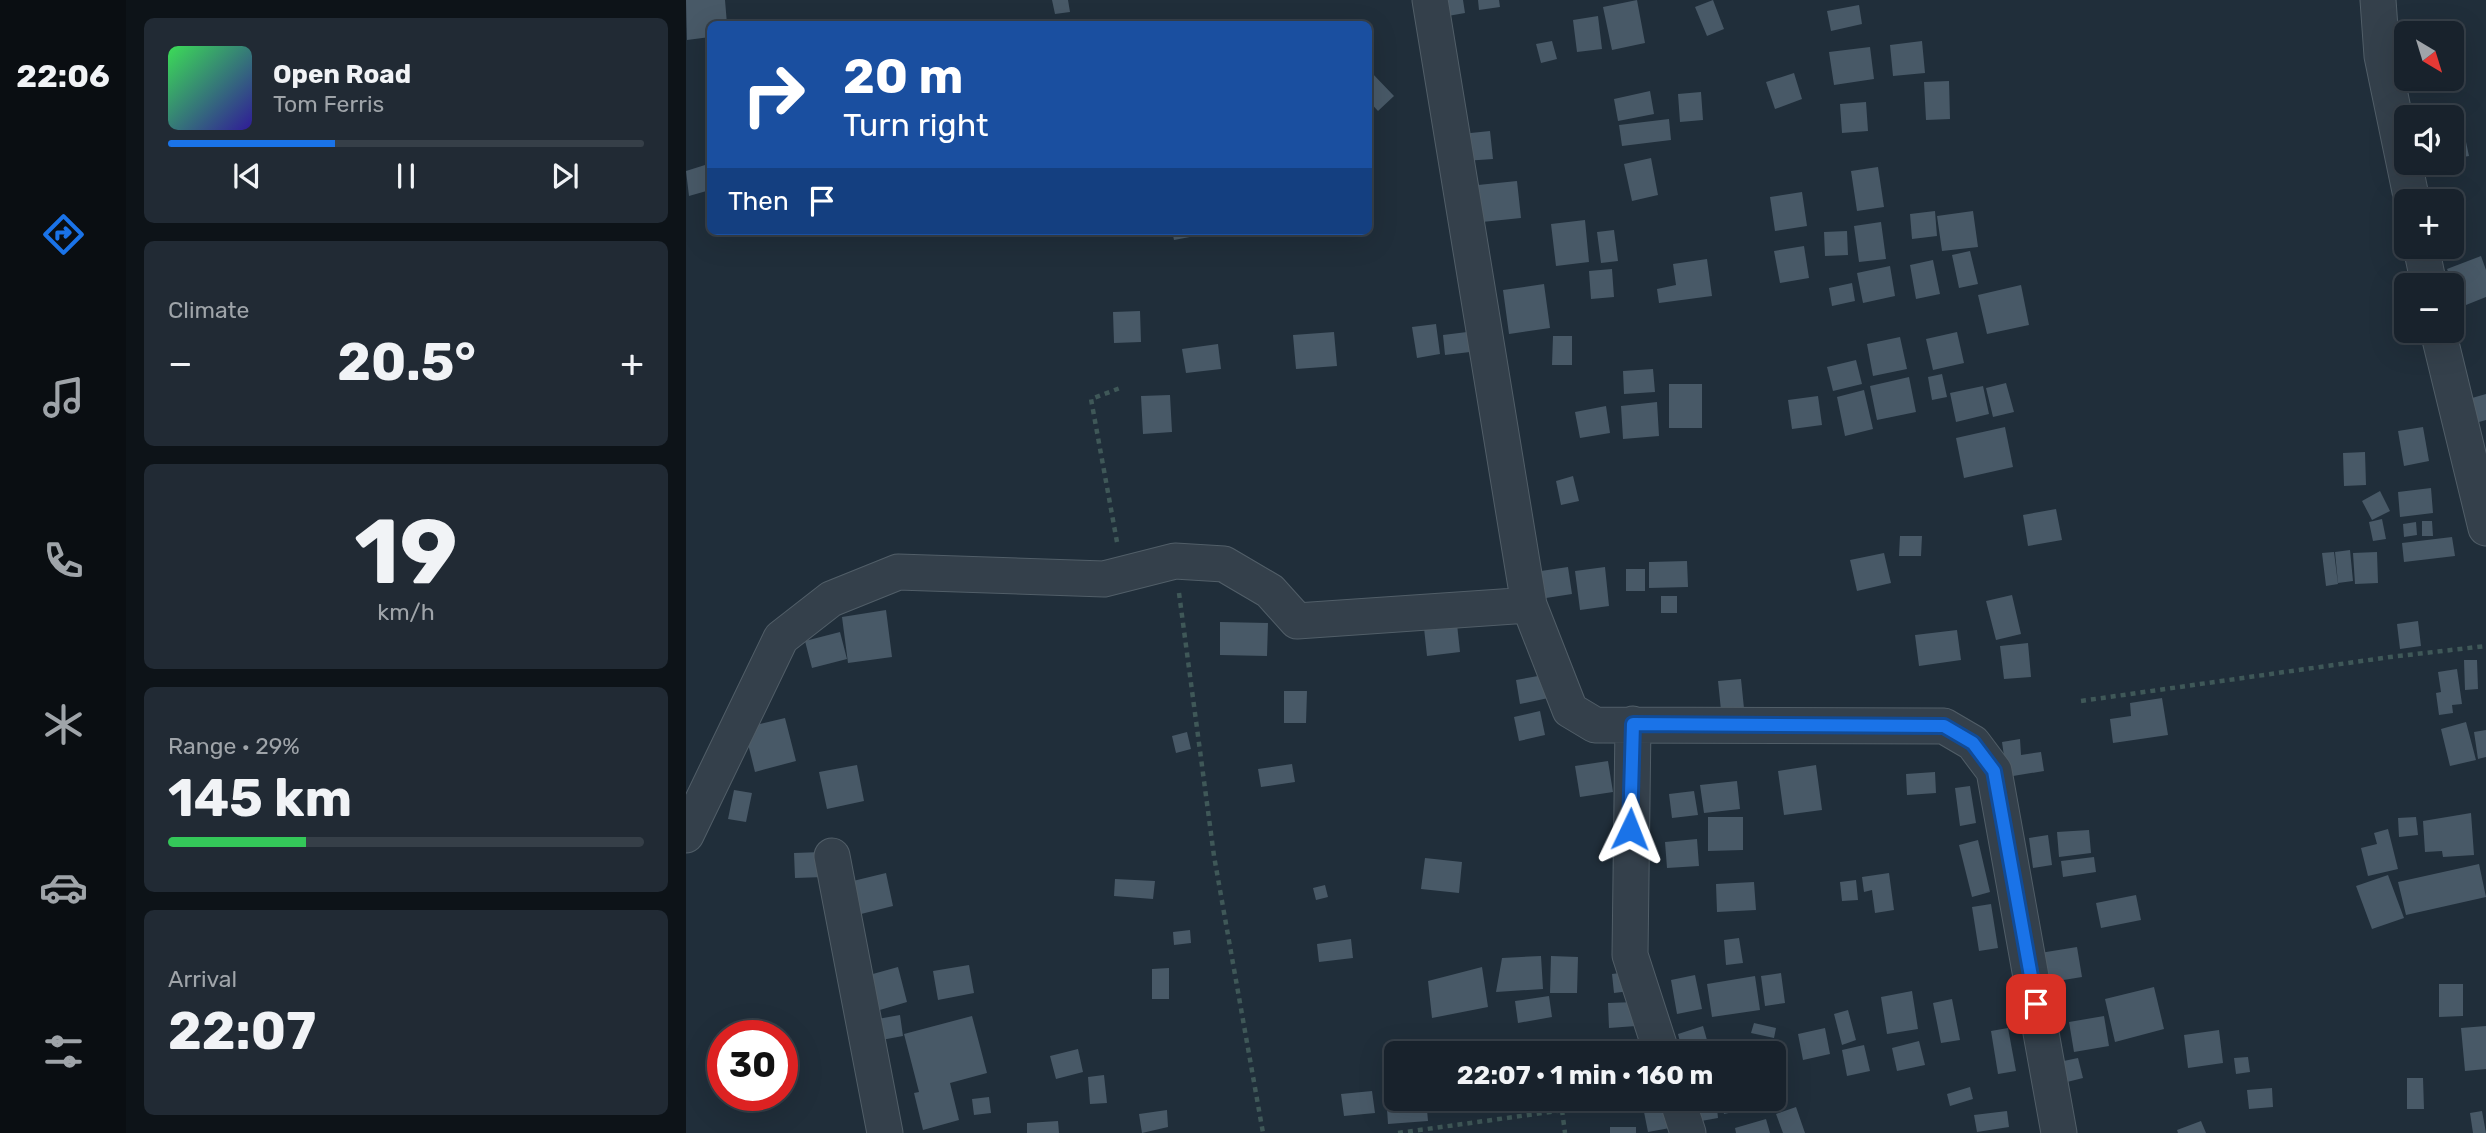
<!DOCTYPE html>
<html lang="en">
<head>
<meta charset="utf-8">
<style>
  :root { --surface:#18222c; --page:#212a34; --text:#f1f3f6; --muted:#9fa4a9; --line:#363f48; --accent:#1a73e8 }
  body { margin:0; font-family:Rubik,sans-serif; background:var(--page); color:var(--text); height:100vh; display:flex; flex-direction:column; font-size:26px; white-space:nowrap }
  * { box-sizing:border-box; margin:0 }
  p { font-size:23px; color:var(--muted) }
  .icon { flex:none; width:38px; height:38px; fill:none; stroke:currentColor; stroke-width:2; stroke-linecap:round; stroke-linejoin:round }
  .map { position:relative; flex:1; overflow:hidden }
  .sheet { display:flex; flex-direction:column; gap:18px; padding:18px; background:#0d1318; width:560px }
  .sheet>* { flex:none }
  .hud { position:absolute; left:21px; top:21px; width:665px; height:214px; border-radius:10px; box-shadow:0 7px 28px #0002,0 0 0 2px var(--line); background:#1a4fa0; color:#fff; overflow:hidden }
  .needle { width:46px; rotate:142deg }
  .controls { position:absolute; left:1708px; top:21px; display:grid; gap:14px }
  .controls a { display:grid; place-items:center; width:70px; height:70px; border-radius:10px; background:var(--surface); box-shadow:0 7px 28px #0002,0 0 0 2px var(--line); font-size:35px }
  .speed { position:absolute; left:21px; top:1020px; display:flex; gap:14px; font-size:35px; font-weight:700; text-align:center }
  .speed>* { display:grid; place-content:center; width:91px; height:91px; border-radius:50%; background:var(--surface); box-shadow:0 7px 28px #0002,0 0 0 2px var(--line); line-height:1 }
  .speed .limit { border:10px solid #d22; background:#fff; color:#111 }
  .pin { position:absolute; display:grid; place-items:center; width:60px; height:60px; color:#fff; margin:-30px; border-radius:14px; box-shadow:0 4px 10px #0006 }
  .me { position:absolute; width:77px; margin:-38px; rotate:2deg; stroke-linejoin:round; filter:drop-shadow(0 0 5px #0008) }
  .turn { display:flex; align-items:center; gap:24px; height:147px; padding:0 21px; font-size:32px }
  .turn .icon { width:91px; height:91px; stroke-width:2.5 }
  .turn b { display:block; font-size:49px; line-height:60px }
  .then { display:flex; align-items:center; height:66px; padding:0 21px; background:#0003; gap:14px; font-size:26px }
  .big { font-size:52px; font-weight:700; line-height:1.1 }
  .sheet .widget { flex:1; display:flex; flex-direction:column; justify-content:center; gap:10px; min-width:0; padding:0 24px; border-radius:10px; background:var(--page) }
  .sheet .dial { align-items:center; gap:0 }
  .dial b { font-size:91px; line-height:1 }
  .song { display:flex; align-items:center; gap:21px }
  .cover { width:84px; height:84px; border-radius:10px; background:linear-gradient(135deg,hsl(130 70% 55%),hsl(250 70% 35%)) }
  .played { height:7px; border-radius:4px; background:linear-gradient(90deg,var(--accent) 35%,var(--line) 35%) }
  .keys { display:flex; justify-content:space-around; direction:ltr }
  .heat { display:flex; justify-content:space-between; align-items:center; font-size:38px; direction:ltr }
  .charge { height:10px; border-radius:5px; background:linear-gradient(90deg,#34c759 29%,var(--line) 0) }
  .trip { position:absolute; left:698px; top:1041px; width:402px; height:70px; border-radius:10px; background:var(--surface); box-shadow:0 7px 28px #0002,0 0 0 2px var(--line); font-weight:700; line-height:70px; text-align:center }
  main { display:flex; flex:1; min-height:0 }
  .menu { display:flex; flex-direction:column; width:126px; justify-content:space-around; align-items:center; background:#0a0e12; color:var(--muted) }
  .menu .icon { width:49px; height:49px }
  .menu .on { color:var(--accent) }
  .menu b { font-size:32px; color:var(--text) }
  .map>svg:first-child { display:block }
  .building { fill:#485967 }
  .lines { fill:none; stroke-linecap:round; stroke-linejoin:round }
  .minor-casing { stroke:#515e68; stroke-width:37 }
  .path { stroke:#3f5858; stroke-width:4.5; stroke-dasharray:5 5; stroke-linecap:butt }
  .minor { stroke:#34404b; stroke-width:35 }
  .route-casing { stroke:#114b97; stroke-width:18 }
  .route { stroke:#1a73e8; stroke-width:12 }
</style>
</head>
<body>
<main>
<nav class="menu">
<b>22:06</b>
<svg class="icon on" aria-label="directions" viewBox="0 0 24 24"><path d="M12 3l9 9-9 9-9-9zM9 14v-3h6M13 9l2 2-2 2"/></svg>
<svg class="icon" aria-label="music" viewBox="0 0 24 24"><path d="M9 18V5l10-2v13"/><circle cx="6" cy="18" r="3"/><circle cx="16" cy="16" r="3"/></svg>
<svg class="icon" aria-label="phone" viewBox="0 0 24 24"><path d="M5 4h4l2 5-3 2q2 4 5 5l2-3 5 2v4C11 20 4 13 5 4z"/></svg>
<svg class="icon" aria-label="climate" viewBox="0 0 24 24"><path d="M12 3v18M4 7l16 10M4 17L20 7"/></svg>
<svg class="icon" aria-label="car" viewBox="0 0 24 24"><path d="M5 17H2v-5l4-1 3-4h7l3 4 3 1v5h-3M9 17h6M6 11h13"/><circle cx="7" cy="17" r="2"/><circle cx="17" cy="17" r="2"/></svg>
<svg class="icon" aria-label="filters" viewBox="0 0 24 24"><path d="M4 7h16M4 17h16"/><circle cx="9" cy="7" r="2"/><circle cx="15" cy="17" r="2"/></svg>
</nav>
<section class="sheet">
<div class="widget">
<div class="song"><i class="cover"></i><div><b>Open Road</b><p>Tom Ferris</p></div></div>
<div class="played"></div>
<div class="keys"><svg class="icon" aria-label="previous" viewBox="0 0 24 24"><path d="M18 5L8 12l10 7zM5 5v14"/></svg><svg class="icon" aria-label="pause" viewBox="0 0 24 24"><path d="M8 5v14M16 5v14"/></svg><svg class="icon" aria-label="next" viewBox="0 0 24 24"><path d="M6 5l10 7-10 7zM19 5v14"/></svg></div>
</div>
<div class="widget"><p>Climate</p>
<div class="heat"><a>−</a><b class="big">20.5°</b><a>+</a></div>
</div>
<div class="widget dial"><b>19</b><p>km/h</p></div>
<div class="widget"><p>Range · 29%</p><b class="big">145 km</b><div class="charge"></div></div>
<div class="widget"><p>Arrival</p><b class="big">22:07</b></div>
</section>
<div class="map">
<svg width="1800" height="1133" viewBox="0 0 1800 1133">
  <rect width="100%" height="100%" fill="#202e3a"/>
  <path class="building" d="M0,0h39l2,24h-17v13l-23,3z
    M366,0h16l2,12 -15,2z
    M753,0h24l2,13 -23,4z
    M792,0h21l1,7 -21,3z
    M951,0l8,43 -33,7 -9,-43z
    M1027,0l11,29 -17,7 -12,-29z
    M1173,5l3,19 -31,7 -4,-20z
    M912,16l4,33 -25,3 -4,-32z
    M1768,23l2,25 -4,1v-16h-39v-6z
    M866,41l5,18 -16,4 -5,-19z
    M1236,41l3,32 -32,3 -3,-31z
    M1184,47l4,32 -40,6 -5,-33z
    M685,72l23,24 -16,15 -10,-11z
    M1108,73l8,26 -27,10 -9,-27z
    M1263,81l1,38 -24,1 -2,-38z
    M964,91l4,23 -36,7 -4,-22z
    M1015,92l2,28 -23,2 -2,-28z
    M1180,102l2,29 -26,2 -2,-29z
    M983,119l2,21 -49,6 -3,-21z
    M1776,123l7,33 -17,3v-34z
    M804,131l3,28 -29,2 -3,-27z
    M965,158l7,37 -26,6 -8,-37z
    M19,165l5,25 -21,6 -3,-25z
    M1192,167l6,40 -27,4 -6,-40z
    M831,181l4,37 -39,4 -4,-37z
    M1116,192l5,34 -32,5 -5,-34z
    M1249,211l2,25 -25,3 -2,-25z
    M1287,211l5,36 -36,4 -5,-35z
    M899,220l4,42 -33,4 -5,-42z
    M1195,222l5,37 -27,3 -5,-36z
    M928,230l4,31 -17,2 -4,-31z
    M486,231h43l1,1 -42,8z
    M1161,231l1,24 -23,1 -1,-24z
    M1118,246l5,32 -29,5 -6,-32z
    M1284,251l8,33 -19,4 -7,-33z
    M1795,256l5,14v27l-25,10 -14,-38z
    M1021,259l5,37 -53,7 -2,-14 19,-4 -3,-21z
    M1247,260l7,34 -24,5 -6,-34z
    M1204,266l5,30 -32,7 -6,-30z
    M926,269l2,28 -23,2 -2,-28z
    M1166,283l3,18 -23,5 -3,-18z
    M858,284l6,44 -41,6 -6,-44z
    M1335,285l8,40 -42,9 -9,-39z
    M454,311l1,31 -27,1 -1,-31z
    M750,324l4,30 -23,4 -5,-31z
    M648,332l3,34 -41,3 -3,-34z
    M781,332l3,20 -25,3 -2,-20z
    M1271,332l7,31 -31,7 -7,-31z
    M867,336h19v29h-20z
    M1214,337l7,32 -34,7 -6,-32z
    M532,344l3,25 -35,4 -4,-24z
    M1170,360l6,24 -29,7 -6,-24z
    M967,369l2,23 -31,2 -1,-23z
    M1256,374l5,23 -15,3 -4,-23z
    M1223,377l7,35 -39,8 -7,-34z
    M1320,383l8,29 -21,5 -7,-29z
    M983,384h33v44h-33z
    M1297,386l6,28 -33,8 -6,-29z
    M1178,390l9,39 -28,7 -8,-39z
    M1800,394v26l-21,6 -7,-24z
    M484,395l2,37 -29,2 -2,-38z
    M1132,396l4,29 -30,4 -4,-29z
    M971,402l2,34 -36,3 -2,-33z
    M920,406l4,27 -30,5 -5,-26z
    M1319,427l8,40 -49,11 -8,-40z
    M1737,427l6,34 -25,5 -6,-35z
    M1679,452l1,33 -22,1 -1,-33z
    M887,476l6,25 -18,4 -5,-24z
    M1745,488l2,25 -33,4 -2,-25z
    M1694,491l10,20 -18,9 -10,-19z
    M1370,509l6,31 -34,6 -5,-31z
    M1696,519l4,20 -13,2 -4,-19z
    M1736,521h10l1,15h-11z
    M1730,522l1,13 -13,2 -1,-13z
    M1214,536h22l-1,20h-22z
    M1766,537l3,19 -51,6 -2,-19z
    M1664,550l3,31 -15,2 -3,-31z
    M1648,552l4,32 -12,2 -4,-33z
    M1691,552l1,31 -23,1 -2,-31z
    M1198,553l7,30 -34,8 -7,-31z
    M1001,561l1,26 -39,1v-26z
    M882,567l4,27 -26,4 -5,-27z
    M919,567l4,39 -29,4 -5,-39z
    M940,569h19v22h-19z
    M1326,595l9,39 -25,6 -10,-39z
    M975,596h16v17h-16z
    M200,610l6,47 -44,6 -6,-46z
    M1732,621l3,25 -21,3 -3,-25z
    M534,622l48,1 -1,33 -47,-1z
    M771,624l3,28 -33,4 -3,-28z
    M1271,630l4,30 -42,6 -4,-31z
    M154,632l7,27 -35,9 -7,-27z
    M1342,643l3,34 -27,2 -4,-33z
    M1778,660h13l1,29 -13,1z
    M1771,669l5,35 -10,1 1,8 -14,2 -3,-22 5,-1 -3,-20z
    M863,674l4,23 -33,7 -4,-24z
    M1055,679l4,39 -23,2 -4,-39z
    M598,691h23l-1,32h-22z
    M1476,698l6,37 -55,8 -3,-24 21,-3 -1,-13z
    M854,711l5,24 -26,6 -5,-24z
    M99,718l11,43 -41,11 -11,-44z
    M1780,722l10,38 -26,6 -9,-37z
    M1800,730v27l-8,2 -4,-27z
    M501,732l4,17 -15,4 -4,-17z
    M1334,739l1,16 20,-3 3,19 -37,6 -5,-35z
    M922,761l5,31 -33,5 -5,-31z
    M606,764l3,18 -34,5 -3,-18z
    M171,765l7,36 -37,8 -8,-37z
    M1130,765l6,45 -38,5 -6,-44z
    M1249,772l1,21 -29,2 -1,-21z
    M1051,781l3,28 -36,4 -4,-28z
    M1284,786l6,37 -16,3 -5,-38z
    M48,790l18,3 -6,29 -18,-3z
    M1008,791l4,24 -26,3 -3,-24z
    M1785,813l3,42 -31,2 -1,-6 -17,1 -2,-31z
    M1022,817h35v33l-35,1z
    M1730,817l2,18 -19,2 -1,-19z
    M1702,829l10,40 -30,7 -7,-28 16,-4 -3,-11z
    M1403,830l2,23 -32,4 -2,-25z
    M1362,835l4,30 -19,3 -4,-30z
    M1011,839l2,27 -32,2 -2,-26z
    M1292,840l12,52 -18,5 -13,-52z
    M136,852l2,25 -29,1 -1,-25z
    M1408,857l2,15 -33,5 -2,-16z
    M739,858l37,4 -3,31 -38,-4z
    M1793,864l7,33 -80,18 -8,-33z
    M200,873l7,33 -32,8 -8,-33z
    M1203,873l5,37 -19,3 -3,-23 -8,2 -2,-15z
    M1702,875l16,43 -32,11 -16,-43z
    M429,879l40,2 -2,18 -39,-3z
    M1170,880l2,20 -16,1 -2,-19z
    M1068,882l2,28 -39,2 -1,-28z
    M639,885l3,12 -12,3 -3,-12z
    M1450,895l5,25 -40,8 -5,-25z
    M1305,904l7,44 -19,3 -7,-44z
    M504,930l1,13 -17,2 -1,-13z
    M1053,938l4,25 -17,2 -2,-25z
    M665,939l2,19 -34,4 -2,-18z
    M1391,947l5,30 -37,6 -5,-30z
    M855,956l2,33 -47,3 6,-34z
    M865,956l27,1 -1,36h-27z
    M283,965l5,28 -36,7 -5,-29z
    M212,967l9,35 -34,10 -11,-35z
    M796,967l6,40 -56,11 -4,-37z
    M483,968v31h-17v-30z
    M942,972l2,19 -16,2 -2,-19z
    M1095,973l4,30 -20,3 -4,-30z
    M1009,975l7,34 -25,5 -6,-34z
    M1069,976l5,34 -48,7 -5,-33z
    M1753,984h24v32l-24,1z
    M1468,987l10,42 -49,13 -10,-43z
    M1226,991l6,38 -31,5 -6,-37z
    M863,996l3,21 -34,6 -3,-22z
    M1266,999l8,41 -19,3 -8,-40z
    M949,1002l1,24 -27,2 -1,-25z
    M1162,1010l8,30 -14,5 -8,-31z
    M214,1015l3,21 -27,5 -4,-21z
    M286,1016l15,57 -37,10 9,37 -36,10 -9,-37 5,-1 -15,-58z
    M1418,1016l5,30 -35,6 -5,-30z
    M1068,1023l22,5 -2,10 -23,-5z
    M1017,1026l8,28h-28l-5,-20z
    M1800,1026v43l-21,2 -4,-43z
    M1139,1028l5,26 -27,6 -5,-26z
    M1322,1028l8,43 -18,3 -7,-43z
    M1533,1030l4,33 -35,5 -4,-33z
    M1233,1041l6,24 -28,6 -5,-23z
    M1178,1045l6,26 -23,5 -5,-26z
    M392,1049l5,23 -27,7 -6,-23z
    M1562,1057l2,15 -14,2 -2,-16z
    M1392,1058l5,20 -24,6 -5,-21z
    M418,1075l3,28 -17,1 -2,-27z
    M1721,1078h16l1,31h-17z
    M1284,1087l3,12 -23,7 -3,-12z
    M1586,1088l1,19 -24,2 -2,-19z
    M686,1091l3,22 -31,3 -3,-22z
    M710,1092v7h30l2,22 -40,3 -2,-30z
    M303,1097l2,16 -17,2 -2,-16z
    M1011,1099h19l2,19 -17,3z
    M1035,1099h9l3,13 -9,2z
    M990,1100l5,26 -33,6 -5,-25z
    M1110,1107l9,26h-22l-7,-19z
    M481,1110l1,17 -26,6 -3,-19z
    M1321,1111l2,16 -32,5 -3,-17z
    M1796,1111l4,22h-13l-3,-20z
    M1080,1119l4,14h-34l-1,-5z
    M372,1121l1,12h-32v-10z
    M1515,1121l5,12h-28l-1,-3z
    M924,1127h26v6h-26z"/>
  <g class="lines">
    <g class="minor-casing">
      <path id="minor" d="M744,0l99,605 41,105 25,15 349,1 29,17 21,28 65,362
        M1692,0l4,56 30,145
        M1735,247l8,38
        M1752,331l48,197
        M947,724l-3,231 32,99
        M0,835l95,-197 50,-39 67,-27 206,7 71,-18 49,3 46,27 27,30 232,-16
        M146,856l53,277
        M991,1099l11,34"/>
    </g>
    <path class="path" d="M431,542l-26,-143 29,-11
      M493,593l35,263 49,277
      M1395,701l309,-44 96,-11
      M876,1110l3,23
      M712,1133l224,-31"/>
    <use href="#minor" class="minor"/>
  </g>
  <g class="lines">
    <g class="route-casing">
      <path id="route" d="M944,829l3,-105 311,2 29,17 21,28 42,233"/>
    </g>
    <use href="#route" class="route"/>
  </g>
</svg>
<div class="controls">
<a><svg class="needle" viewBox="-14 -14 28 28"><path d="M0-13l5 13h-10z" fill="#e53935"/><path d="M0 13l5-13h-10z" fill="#9fa4a9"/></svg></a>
<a><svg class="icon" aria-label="sound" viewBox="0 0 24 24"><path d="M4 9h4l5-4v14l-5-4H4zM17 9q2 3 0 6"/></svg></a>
<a>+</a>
<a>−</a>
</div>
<div class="speed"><div class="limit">30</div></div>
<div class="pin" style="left:1350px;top:1004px;background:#d93025"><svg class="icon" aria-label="arrive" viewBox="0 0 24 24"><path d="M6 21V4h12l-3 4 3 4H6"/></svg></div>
<svg class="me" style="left:944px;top:829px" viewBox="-20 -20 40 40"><path d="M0-17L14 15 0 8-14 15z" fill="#1a73e8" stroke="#fff" stroke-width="4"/></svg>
<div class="trip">22:07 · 1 min · 160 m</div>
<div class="hud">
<div class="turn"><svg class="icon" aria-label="right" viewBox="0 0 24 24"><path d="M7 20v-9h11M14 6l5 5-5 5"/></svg><div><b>20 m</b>Turn right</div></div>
<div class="then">Then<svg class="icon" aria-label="arrive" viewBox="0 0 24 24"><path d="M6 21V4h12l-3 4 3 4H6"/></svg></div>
</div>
</div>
</main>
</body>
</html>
